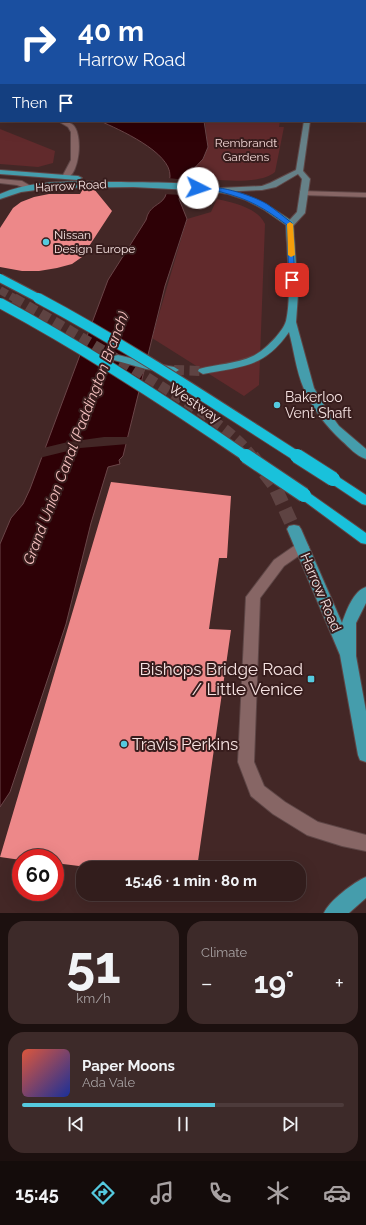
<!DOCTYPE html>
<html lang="en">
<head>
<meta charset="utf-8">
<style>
  :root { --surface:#321d1c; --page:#3d2a29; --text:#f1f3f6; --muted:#a8a2a3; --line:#4d3b3b; --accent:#55cadf }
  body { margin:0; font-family:Raleway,sans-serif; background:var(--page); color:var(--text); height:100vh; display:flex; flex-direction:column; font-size:15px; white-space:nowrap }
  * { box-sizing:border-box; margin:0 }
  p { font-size:13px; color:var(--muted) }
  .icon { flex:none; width:22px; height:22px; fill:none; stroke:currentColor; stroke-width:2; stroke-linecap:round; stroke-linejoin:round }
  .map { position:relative; height:913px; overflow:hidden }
  .side { display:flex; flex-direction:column; gap:8px; padding:8px; background:#1c100f; flex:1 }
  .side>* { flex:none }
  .banner { position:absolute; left:0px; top:0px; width:366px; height:122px; box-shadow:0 4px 16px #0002,0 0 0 1px var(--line); background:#1a4fa0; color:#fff; overflow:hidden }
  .speed { position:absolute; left:12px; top:849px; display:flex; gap:8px; font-size:20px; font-weight:700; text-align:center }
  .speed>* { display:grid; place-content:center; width:52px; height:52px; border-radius:50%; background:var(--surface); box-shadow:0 4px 16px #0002,0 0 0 1px var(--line); line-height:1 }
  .speed .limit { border:6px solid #d22; background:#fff; color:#111 }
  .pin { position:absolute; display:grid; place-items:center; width:34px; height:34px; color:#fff; margin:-17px; border-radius:8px; box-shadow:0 2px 6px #0006 }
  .me { position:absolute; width:44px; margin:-22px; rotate:94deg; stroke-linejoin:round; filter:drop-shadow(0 0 3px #0008) }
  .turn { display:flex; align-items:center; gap:14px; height:84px; padding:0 12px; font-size:18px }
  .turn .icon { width:52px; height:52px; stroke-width:2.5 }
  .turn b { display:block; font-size:28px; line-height:34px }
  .then { display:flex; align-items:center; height:38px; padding:0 12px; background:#0003; gap:8px; font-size:15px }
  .big { font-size:30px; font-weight:700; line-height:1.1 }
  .side .card { flex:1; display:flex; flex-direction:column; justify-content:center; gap:6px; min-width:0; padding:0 14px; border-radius:16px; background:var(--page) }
  .side .dial { align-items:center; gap:0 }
  .dial b { font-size:52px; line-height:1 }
  .song { display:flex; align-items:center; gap:12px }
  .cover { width:48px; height:48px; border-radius:6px; background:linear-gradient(135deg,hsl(10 70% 55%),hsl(230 70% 35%)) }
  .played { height:4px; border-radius:2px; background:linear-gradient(90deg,var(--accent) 60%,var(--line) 60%) }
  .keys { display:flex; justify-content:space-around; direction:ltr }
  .heat { display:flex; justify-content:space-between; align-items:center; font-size:22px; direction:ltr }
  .side .tiles { flex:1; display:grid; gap:8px; grid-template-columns:1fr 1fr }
  .card:last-child { grid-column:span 2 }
  .trip { position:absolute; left:76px; top:861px; width:230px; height:40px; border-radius:16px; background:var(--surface); box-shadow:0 4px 16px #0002,0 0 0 1px var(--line); font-weight:700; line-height:40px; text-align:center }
  .tabs { display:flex; height:64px; justify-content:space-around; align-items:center; background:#140c0b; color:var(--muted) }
  .tabs .icon { width:28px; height:28px }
  .tabs .active { color:var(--accent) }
  .tabs b { font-size:18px; color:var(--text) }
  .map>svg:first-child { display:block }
  .green { fill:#612a2c }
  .water { fill:#2e0106; stroke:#6a4548 }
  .pier { fill:#432726 }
  .building { fill:#ed8889 }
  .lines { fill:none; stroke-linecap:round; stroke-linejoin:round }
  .primary-tunnel-far2 { stroke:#5e4342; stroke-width:8; stroke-dasharray:8 4; stroke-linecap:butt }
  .primary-tunnel-far1 { stroke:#5e4342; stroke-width:10; stroke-dasharray:10 5.5; stroke-linecap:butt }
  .primary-tunnel { stroke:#5e4342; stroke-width:14; stroke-dasharray:14 7; stroke-linecap:butt }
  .lane-casing { stroke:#5e4646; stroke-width:2 }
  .street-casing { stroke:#5e4646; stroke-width:2 }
  .secondary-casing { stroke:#5e4646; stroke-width:2 }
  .primary-casing { stroke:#5e4646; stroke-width:2 }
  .highway-casing { stroke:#5e4646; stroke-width:2 }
  .lane { fill:#876665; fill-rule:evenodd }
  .street { fill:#876665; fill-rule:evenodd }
  .secondary { fill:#668188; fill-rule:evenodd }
  .primary { fill:#459dac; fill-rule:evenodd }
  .highway { fill:#19c1db; fill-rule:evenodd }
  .highway-bridge-far2-casing { stroke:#5e4646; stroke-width:10; stroke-linecap:butt }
  .highway-bridge-far1-casing { stroke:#5e4646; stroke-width:12; stroke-linecap:butt }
  .highway-bridge-casing { stroke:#5e4646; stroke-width:16; stroke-linecap:butt }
  .highway-bridge-far2 { stroke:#19c1db; stroke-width:8 }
  .highway-bridge-far1 { stroke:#19c1db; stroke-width:10 }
  .highway-bridge { stroke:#19c1db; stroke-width:14 }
  .route { fill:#1a73e8; stroke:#114b97 }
  .slow { fill:#f59e0b }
  .poi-dot { fill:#55cadf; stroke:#381d1d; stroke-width:1.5 }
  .labels { text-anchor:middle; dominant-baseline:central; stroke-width:4; stroke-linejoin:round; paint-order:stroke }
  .far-park-label { font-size:12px; fill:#f2d6d5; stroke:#381d1d }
  .far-street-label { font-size:12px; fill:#f6e3e2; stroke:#381d1d }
  .far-poi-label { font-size:12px; fill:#f6e3e2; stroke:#381d1d; text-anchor:start }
  .poi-label { font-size:14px; fill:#f6e3e2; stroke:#381d1d; text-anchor:start }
  .street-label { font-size:14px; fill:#f6e3e2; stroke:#381d1d }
  .water-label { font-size:15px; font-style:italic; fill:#f5c0bf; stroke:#381d1d }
  .near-poi-label { font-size:17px; fill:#f6e3e2; stroke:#381d1d; text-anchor:end }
</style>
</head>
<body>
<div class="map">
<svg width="366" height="913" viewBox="0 0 366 913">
  <rect width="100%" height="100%" fill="#432726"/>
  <path class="green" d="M205,121h75l-1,6h5l-9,45c-17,15 -67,6 -90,6l18,-19 5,-12z
    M0,129l55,22 -2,12 -15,4 -38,-3z
    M217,199c16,4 40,8 48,25l-6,161 -15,11 -92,-58 35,-119 24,-7z"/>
  <path class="water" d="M100,121h104l4,26 -5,12 -18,19 -6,21 8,20 -22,67 -42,170 -4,4 1,4 -12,3 -17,56 -25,101 -56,168 -10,15v-263l11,-26 12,-14 7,-15 13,-35 65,-174 38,-60c3,-15 14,-14 19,-23 2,-5 5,-15 5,-21 1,-24 -52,-47 -70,-55z"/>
  <path class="pier" d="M168,178l19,2 -5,15 -19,-1z
    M104,437h26l-2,7 -48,4 -41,10 4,-10 25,-6z"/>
  <path class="building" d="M83,189h11l18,22 -30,46 -10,7 -15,4 -18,3h-17l-22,-4v-39l13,-20 8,-6 13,-5 15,-3h31z
    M111,482l120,14 -4,62h-8l-10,71 22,1 -34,238h-102l-40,-5v-5h-34v2l-21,-3z"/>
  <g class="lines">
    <path class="primary-tunnel-far2" d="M0,290l16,9"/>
    <path class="primary-tunnel-far1" d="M14,298c54,31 108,63 161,97 27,18 59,36 78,62
      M174,370l29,1"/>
    <path class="primary-tunnel" d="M252,456l22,29 20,44"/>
    <g class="lane-casing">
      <path id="lane" d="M96,0h5v1h-5z
        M207,0h4v1h-4z
        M0,179l22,2 12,7 -4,2 -13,-5 -17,-2z
        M302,542l5,2 2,3 -2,3 -23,16 -24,32 -6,164 10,24 21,16 33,20 48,13v16l-24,-5 -35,-11 -34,-21 -22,-18 -13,-34 8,-165 28,-37 23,-16z"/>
    </g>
    <g class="street-casing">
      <path id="street" d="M365,66h1v4h-1z
        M365,86h1v4h-1z
        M0,95h1v4h-1z
        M58,121c5,0 10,0 15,4 10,9 7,49 -7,54l-4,-2 9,-17v-28l-3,-5z
        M300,191l66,2v4l-63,-2h-3z"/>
    </g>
    <g class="secondary-casing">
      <path id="secondary" d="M10,0h5v1h-5z
        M291,0h4v1h-4z
        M328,0h4v1h-4z
        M0,37h1v4h-1z
        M304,121h6l-7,50 7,8 -5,34 -12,13h-6l-1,-2 11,-12 5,-33 -4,-5 -22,13 -14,3 -45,2 -1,-2 4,-2 42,-2 8,-3 26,-13z"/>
    </g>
    <g class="primary-casing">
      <path id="primary" d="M0,170l78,6 4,2 -4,2 -78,-6z
        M121,182c37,1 86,-1 121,12 19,6 35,17 51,28l5,72 -2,28 18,66 11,19 14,19 27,23v10c-10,-3 -17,-12 -24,-18 -16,-15 -30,-33 -38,-52 -8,-18 -10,-39 -15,-57 -25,36 -46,34 -86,42l-5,-3 1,-2c18,-5 37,-5 54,-13 11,-5 30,-24 33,-35 6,-25 1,-69 0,-96l-23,-16 -17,-9 -18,-6 -17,-3 -78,-4 -82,1 -30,4 -21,7v-5c37,-16 81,-12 121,-12z
        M118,355l28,7 28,5 5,3 -5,3 -28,-4 -32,-9 -1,-2 1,-2z
        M294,525l5,1 2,3 41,94c4,-11 11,-32 24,-36v16l-10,20v33l10,55v51l-6,-2 -2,-5 -18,-100 -53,-126 2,-3z
        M366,877v21l-17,15h-25c5,-12 30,-31 42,-36z"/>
    </g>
    <g class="highway-casing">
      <path id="highway" d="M333,475l4,1 29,19v10l-4,-1 -33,-22 -2,-3 2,-3z
        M304,491l4,1 58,41v11l-5,-1 -61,-45 -2,-3 2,-3z"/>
    </g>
    <use href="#lane" class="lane"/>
    <use href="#street" class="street"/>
    <use href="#secondary" class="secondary"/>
    <use href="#primary" class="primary"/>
    <use href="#highway" class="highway"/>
    <g class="highway-bridge-far2-casing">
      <path id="highway-bridge-far2" d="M0,278l40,21"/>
    </g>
    <g class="highway-bridge-far1-casing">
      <path id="highway-bridge-far1" d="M38,298c90,48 174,104 260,159
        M0,303c86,46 167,99 247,154"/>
    </g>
    <g class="highway-bridge-casing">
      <path id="highway-bridge" d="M246,456l58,39
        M297,456l36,23"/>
    </g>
    <use href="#highway-bridge-far2" class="highway-bridge-far2"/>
    <use href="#highway-bridge-far1" class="highway-bridge-far1"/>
    <use href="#highway-bridge" class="highway-bridge"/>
  </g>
  <path class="route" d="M196,187c19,-3 54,7 71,17 9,6 17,13 25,19l3,59 -6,-2 -2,-55c-23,-17 -38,-26 -66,-33 -8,-2 -17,-1 -25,-2z"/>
  <path class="slow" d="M290,222l3,2 2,31 -4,2 -3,-2 -1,-31z"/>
  <g class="poi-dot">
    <circle cx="46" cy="242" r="4"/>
    <circle cx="277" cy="405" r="4"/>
    <rect x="307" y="675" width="8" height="8" rx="2"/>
    <circle cx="124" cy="744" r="4"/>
  </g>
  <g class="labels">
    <g class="far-park-label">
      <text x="246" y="143">Rembrandt<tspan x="246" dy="14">Gardens</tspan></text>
    </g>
    <g class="far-street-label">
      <text transform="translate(71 186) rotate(-3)">Harrow Road</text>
    </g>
    <g class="far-poi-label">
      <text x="54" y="235">Nissan<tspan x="54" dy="14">Design Europe</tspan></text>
    </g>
    <g class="poi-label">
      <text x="285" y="397">Bakerloo<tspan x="285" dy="16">Vent Shaft</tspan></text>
    </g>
    <g class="street-label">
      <text transform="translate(195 403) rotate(34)">Westway</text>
      <text transform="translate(321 592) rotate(67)">Harrow Road</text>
    </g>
    <g class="water-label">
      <text transform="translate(76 438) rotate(-69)">Grand Union Canal (Paddington Branch)</text>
    </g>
    <g class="near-poi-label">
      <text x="303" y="669">Bishops Bridge Road<tspan x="303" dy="20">/ Little Venice</tspan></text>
      <text x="132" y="744" text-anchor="start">Travis Perkins</text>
    </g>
  </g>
</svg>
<div class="speed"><div class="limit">60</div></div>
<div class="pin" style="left:292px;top:280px;background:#d93025"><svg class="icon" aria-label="arrive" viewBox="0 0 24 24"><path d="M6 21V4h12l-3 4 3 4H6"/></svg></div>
<svg class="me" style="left:198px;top:188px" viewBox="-20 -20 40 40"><circle r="19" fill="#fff"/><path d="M0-13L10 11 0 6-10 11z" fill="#1a73e8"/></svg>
<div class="trip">15:46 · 1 min · 80 m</div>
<div class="banner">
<div class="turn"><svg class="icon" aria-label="right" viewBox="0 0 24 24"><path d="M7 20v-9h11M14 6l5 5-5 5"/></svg><div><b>40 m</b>Harrow Road</div></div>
<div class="then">Then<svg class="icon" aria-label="arrive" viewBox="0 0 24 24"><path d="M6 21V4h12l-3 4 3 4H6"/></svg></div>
</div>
</div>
<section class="side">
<div class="tiles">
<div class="card dial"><b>51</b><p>km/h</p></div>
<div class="card"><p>Climate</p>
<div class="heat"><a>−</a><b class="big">19°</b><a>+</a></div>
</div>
<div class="card">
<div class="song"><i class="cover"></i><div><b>Paper Moons</b><p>Ada Vale</p></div></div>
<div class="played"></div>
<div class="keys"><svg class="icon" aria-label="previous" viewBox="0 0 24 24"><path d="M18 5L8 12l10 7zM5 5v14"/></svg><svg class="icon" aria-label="pause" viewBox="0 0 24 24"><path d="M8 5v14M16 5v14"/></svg><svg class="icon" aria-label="next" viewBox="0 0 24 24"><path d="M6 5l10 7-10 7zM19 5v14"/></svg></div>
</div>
</div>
</section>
<nav class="tabs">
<b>15:45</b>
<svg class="icon active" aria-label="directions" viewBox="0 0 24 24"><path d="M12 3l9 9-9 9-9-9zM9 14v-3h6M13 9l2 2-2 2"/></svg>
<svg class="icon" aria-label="music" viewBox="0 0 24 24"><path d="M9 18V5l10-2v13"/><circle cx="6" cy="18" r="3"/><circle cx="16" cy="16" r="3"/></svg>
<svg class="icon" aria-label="phone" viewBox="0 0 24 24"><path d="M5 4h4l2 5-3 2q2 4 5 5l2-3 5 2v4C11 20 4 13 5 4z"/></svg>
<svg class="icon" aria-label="climate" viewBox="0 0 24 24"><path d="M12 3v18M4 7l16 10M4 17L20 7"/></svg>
<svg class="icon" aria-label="car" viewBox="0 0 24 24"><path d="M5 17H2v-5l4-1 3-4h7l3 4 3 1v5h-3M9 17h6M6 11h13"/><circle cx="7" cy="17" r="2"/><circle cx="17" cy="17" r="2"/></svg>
</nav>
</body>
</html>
